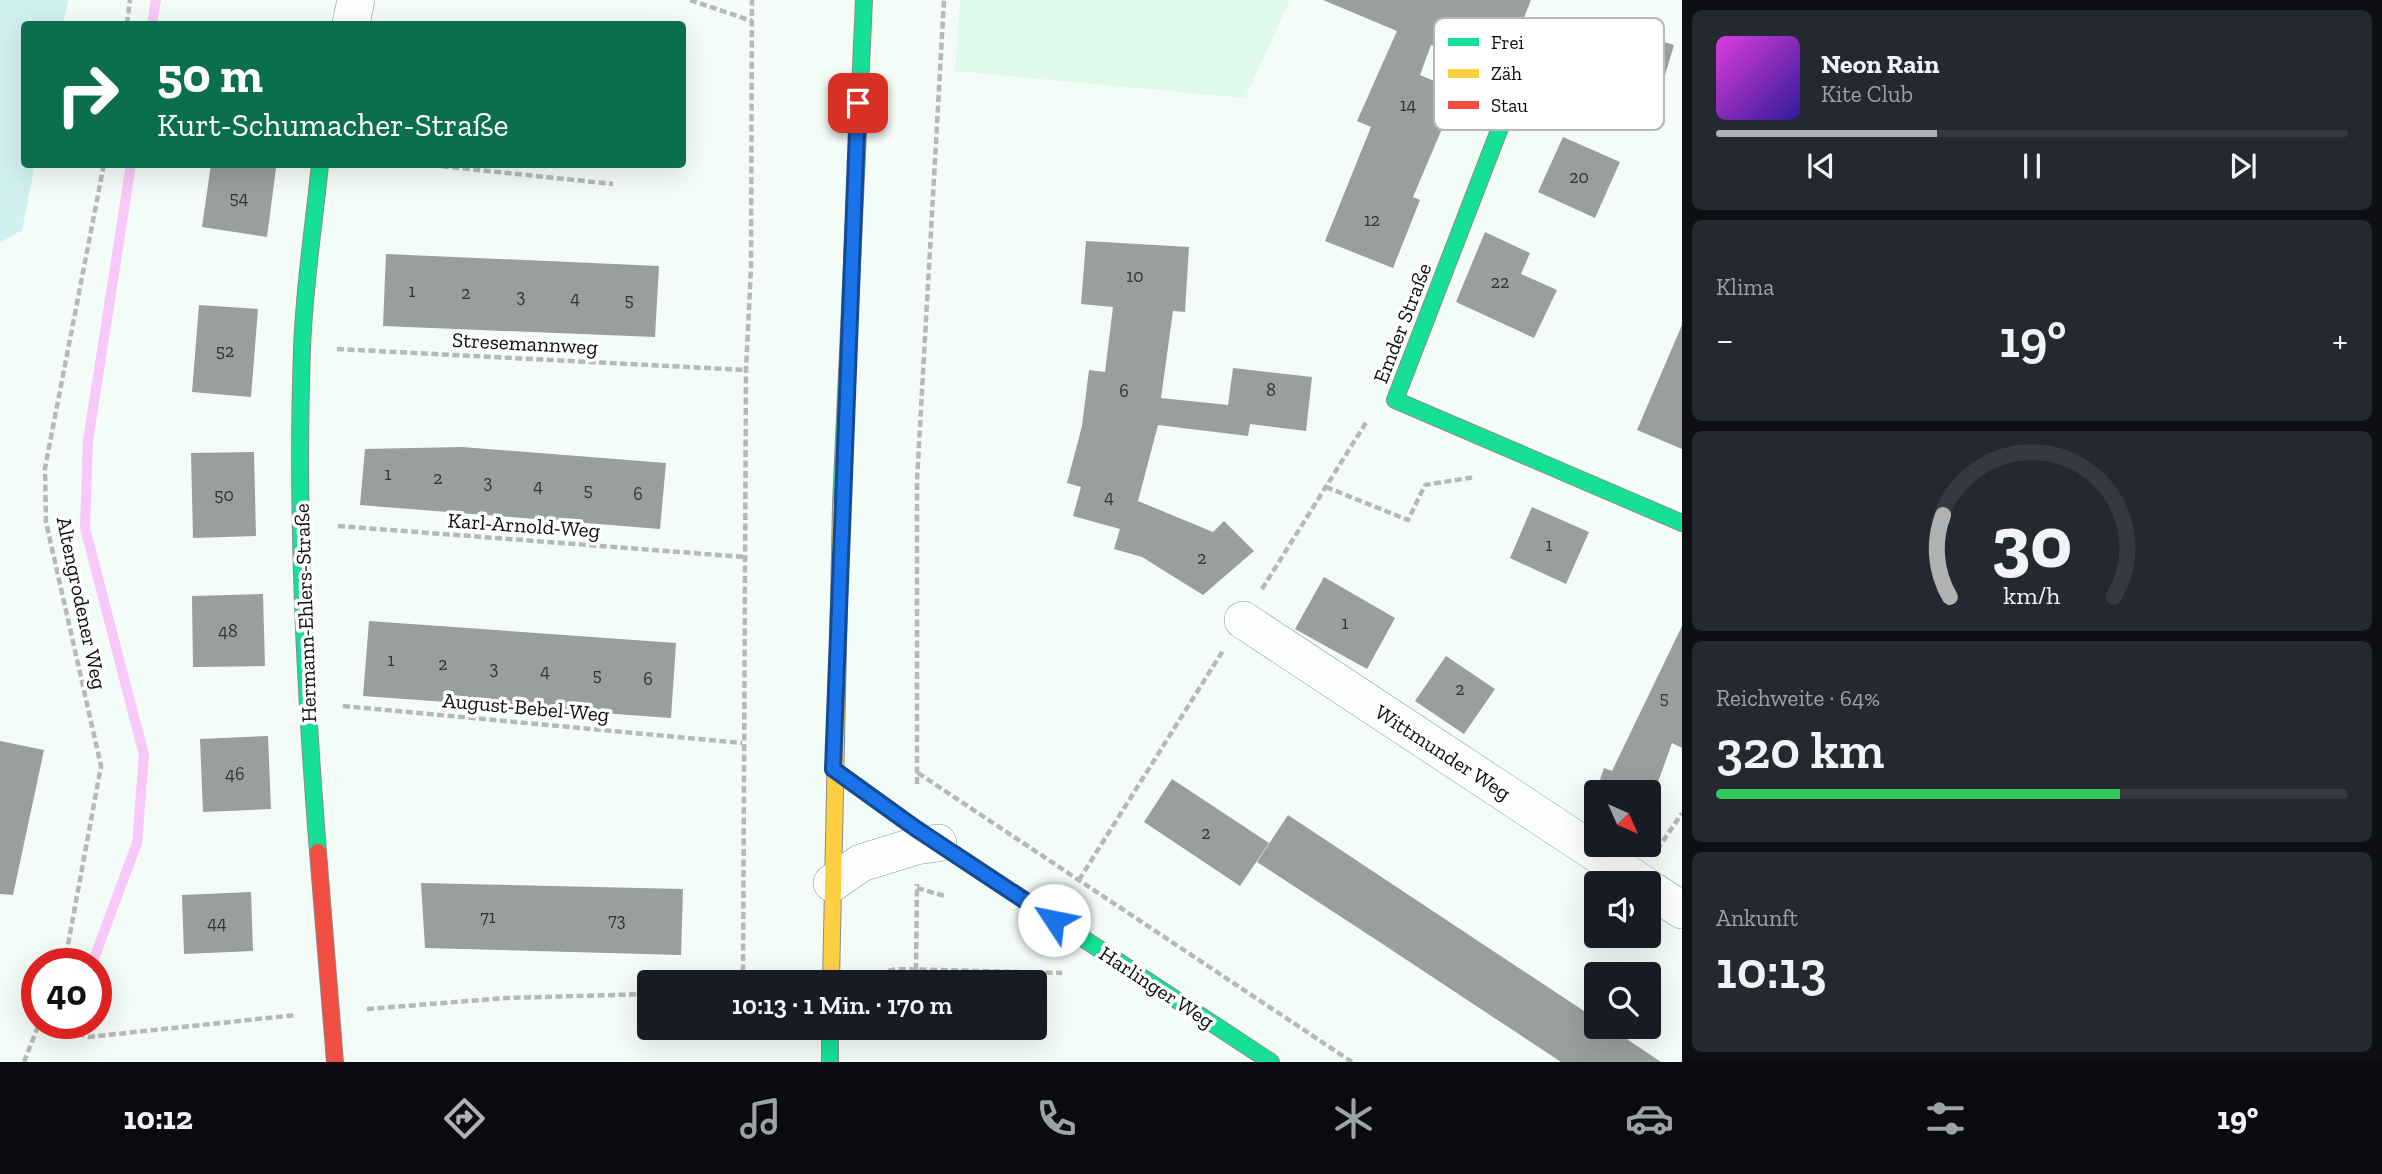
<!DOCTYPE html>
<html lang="de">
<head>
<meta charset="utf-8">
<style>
  :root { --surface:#171b24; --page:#242831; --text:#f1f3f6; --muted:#9ea1a6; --line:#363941; --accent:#afb1b2 }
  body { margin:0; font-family:"Zilla Slab",serif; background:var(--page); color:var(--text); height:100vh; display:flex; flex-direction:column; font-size:26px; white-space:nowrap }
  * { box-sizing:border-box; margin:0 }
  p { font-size:23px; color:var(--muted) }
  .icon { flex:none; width:38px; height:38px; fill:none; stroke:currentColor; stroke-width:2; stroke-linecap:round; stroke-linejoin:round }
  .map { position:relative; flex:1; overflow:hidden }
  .details { display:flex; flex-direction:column; gap:10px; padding:10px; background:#0d0f14; width:700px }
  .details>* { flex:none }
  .guide { position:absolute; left:21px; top:21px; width:665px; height:147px; border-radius:7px; box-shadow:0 7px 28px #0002; background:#0b6e4f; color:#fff; overflow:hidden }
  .needle { width:46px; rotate:135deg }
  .fabs { position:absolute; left:1584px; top:780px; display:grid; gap:14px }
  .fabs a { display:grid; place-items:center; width:77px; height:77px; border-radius:7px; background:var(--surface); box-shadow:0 7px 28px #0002; font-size:35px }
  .speed { position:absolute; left:21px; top:948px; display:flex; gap:14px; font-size:35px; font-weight:700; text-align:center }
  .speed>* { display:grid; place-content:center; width:91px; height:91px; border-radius:50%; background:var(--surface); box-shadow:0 7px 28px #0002; line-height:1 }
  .speed .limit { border:10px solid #d22; background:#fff; color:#111 }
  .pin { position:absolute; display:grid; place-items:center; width:60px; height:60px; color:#fff; margin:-30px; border-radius:14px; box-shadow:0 4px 10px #0006 }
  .me { position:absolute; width:77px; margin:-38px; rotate:304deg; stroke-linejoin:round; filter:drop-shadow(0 0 5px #0008) }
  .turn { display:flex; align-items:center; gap:24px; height:147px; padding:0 21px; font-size:32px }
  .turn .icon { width:91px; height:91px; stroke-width:2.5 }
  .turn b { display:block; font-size:49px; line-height:60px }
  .big { font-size:52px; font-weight:600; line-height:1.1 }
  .details .card { flex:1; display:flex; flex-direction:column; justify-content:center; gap:10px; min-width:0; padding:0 24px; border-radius:10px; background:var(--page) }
  .details .dial { align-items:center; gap:0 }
  .dial svg { height:182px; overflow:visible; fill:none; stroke:var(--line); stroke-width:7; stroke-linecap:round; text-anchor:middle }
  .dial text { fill:var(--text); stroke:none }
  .song { display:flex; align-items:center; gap:21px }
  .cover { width:84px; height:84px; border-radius:10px; background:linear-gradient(135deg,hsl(300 70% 55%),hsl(250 70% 35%)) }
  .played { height:7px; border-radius:4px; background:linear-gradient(90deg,var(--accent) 35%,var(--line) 35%) }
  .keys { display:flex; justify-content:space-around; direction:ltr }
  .heat { display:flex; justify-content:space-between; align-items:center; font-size:38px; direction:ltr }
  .charge { height:10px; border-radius:5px; background:linear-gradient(90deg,#34c759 64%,var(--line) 0) }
  .trip { position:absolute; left:637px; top:970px; width:410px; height:70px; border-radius:7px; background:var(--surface); box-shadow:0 7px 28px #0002; font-weight:600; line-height:70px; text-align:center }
  .tabs { display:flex; height:112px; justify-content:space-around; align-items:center; background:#090b0e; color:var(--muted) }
  .tabs .icon { width:49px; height:49px }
  .tabs .on { color:var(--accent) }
  .tabs b { font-size:32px; color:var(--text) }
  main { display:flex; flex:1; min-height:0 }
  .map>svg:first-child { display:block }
  .farmland { fill:#dff9ec }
  .green { fill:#d2f0f1 }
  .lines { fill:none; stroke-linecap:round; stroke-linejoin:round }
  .stream { stroke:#f7c8f8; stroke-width:10 }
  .building { fill:#999f9b }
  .street-casing { stroke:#929593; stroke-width:38 }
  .fast-casing { stroke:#888c8a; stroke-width:18 }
  .slow-casing { stroke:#888c8a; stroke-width:18 }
  .jam-casing { stroke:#888c8a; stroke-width:18 }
  .path { stroke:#b7b8b7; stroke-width:4.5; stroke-dasharray:7 3.5; stroke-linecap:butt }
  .street { stroke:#fdfffe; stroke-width:37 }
  .fast { stroke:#16e098; stroke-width:16 }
  .slow { stroke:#ffcf43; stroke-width:16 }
  .jam { stroke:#f24e42; stroke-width:16 }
  .route-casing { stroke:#114b97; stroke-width:18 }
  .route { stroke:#1a73e8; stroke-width:12 }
  .labels { text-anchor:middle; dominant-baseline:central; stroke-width:7; stroke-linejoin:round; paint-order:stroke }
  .number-label { font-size:18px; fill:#313231 }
  .street-label { font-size:21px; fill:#0e0e0e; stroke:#fff }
  .key { fill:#fff; stroke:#b7b7b7; stroke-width:2 }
  .key-label { font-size:19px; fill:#0e0e0e }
</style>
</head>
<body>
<main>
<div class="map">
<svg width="1682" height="1062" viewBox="0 0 1682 1062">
  <rect width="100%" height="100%" fill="#f4fcf7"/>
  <path class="farmland" d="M960,0h330l-45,98 -290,-27z"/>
  <path class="green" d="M0,0h68l-5,24h-39v140l11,1 -13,65 -22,13z"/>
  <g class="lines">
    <path class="stream" d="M152,24l4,-24
      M92,964l45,-121 7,-88 -59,-227 3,-87 43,-277"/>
  </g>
  <path class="building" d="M1323,0h208l-20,51 -30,-12 -8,19 -42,-13 -11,30 38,16 -45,106 7,3 -27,68 -68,-27 46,-114 -14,-6 40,-90z
    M1648,37l26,8 -20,67 -67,-20 16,-52 40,12z
    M1563,137l57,25 -25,56 -57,-26z
    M211,164h44l21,4 -9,69 -65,-10z
    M1485,232l45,21 -9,21 36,16 -23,48 -78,-36z
    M1086,241l103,6 -4,65 -12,-1 -12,87 67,7 5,-37 79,9 -6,54 -56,-7 -2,12 -90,-11 -20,76 75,31 11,-11 30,30 -51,44 -61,-38 -28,-8 6,-20 -47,-13 8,-29 -14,-4 15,-57 7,-56 16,2 8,-65 -32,-3z
    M386,254l273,12 -4,71 -272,-11z
    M199,305l59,4 -7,88 -59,-5z
    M1682,325v124l-45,-19z
    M462,447l204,16 -6,66 -300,-24 5,-56z
    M254,452l2,84 -63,2 -2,-85z
    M1532,507l57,25 -23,52 -56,-26z
    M1324,577l71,41 -28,51 -72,-40z
    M263,594l2,72 -72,1 -1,-71z
    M369,621l307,22 -5,75 -308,-22z
    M1682,626v122l-10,-5 -24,67v-17h-52v24l-8,-3 16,-46 8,3z
    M1446,656l49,33 -31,45 -49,-33z
    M268,736l3,73 -68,3 -3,-73z
    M0,741l44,9 -31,145 -13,-1z
    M1172,779l97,64 -29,43 -96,-64z
    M1288,815l308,204v8h13l52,35h-100l-183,-121 -121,-79z
    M421,883l262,6 -2,66 -256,-7z
    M251,892l2,59 -69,3 -2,-59z"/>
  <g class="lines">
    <g class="street-casing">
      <path id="street" d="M351,24l5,-24
        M1243,620l400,264
        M832,883l29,-20 55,-17 22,-3
        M1648,888l34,22"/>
    </g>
    <g class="fast-casing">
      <path id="fast" d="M1515,89l-120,311 287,123
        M841,505l23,-505
        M833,769l82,59 356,234
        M318,852c-13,-167 -22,-335 -16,-503 2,-62 12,-124 18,-185
        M830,1027v35"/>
    </g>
    <g class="slow-casing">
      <path id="slow" d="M831,982l10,-477"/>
    </g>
    <g class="jam-casing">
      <path id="jam" d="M318,852l17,210"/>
    </g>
    <path class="path" d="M690,0l62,21
      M127,24l3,-24
      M421,164l192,20
      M337,349l409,21
      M1326,487l82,33 17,-35 50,-8
      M338,526l407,31
      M1262,589l105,-168
      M343,706l399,37
      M918,773l434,289
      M917,784v-304l27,-480
      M1657,850l25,-37
      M1079,880l145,-231
      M917,888l28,8
      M61,964l6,-14 34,-184 -55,-244 -1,-54 59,-304
      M916,970l1,-86
      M868,976l28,-7 166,4
      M743,982l3,-612 5,-103 1,-267
      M367,1009l139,-11 143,-4
      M48,1024l40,13 208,-22
      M24,1062l15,-38"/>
    <use href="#street" class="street"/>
    <use href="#fast" class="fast"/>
    <use href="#slow" class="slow"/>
    <use href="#jam" class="jam"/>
  </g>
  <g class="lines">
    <g class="route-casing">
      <path id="route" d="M858,103l-25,666 82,59 139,92"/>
    </g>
    <use href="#route" class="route"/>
  </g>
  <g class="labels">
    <g class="number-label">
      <text x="1408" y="105">14</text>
      <text x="1579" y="177">20</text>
      <text x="239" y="198">54</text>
      <text x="1372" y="220">12</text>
      <text x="1135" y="276">10</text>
      <text x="1500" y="282">22</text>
      <text x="412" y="291">1</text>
      <text x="466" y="293">2</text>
      <text x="521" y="296">3</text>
      <text x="575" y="298">4</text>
      <text x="629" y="300">5</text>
      <text x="225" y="351">52</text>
      <text x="1271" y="390">8</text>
      <text x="1124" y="391">6</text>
      <text x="388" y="474">1</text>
      <text x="438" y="478">2</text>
      <text x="488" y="482">3</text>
      <text x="538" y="486">4</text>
      <text x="588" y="490">5</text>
      <text x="638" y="494">6</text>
      <text x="224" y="495">50</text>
      <text x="1109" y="497">4</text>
      <text x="1549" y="545">1</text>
      <text x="1202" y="558">2</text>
      <text x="1345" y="623">1</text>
      <text x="228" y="631">48</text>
      <text x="391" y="660">1</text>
      <text x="443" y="664">2</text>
      <text x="494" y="668">3</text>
      <text x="545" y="671">4</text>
      <text x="597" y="675">5</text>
      <text x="648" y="679">6</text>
      <text x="1460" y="689">2</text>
      <text x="1664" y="698">5</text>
      <text x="235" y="774">46</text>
      <text x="1206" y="833">2</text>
      <text x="488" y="917">71</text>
      <text x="617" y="920">73</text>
      <text x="217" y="923">44</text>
    </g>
    <g class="street-label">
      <text transform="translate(1402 323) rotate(-69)">Emder Straße</text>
      <text transform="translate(525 343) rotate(3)">Stresemannweg</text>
      <text transform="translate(524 525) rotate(4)">Karl-Arnold-Weg</text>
      <text transform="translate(82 603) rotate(78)">Altengrodener Weg</text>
      <text transform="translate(305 613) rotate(-92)">Hermann-Ehlers-Straße</text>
      <text transform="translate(526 707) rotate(5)">August-Bebel-Weg</text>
      <text transform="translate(1443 752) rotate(33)">Wittmunder Weg</text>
      <text transform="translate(1157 987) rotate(33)">Harlinger Weg</text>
    </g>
  </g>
  <rect x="1434" y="18" width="230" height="112" rx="10" class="key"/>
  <rect x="1448" y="38" width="31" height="8" fill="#16e098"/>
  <rect x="1448" y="69" width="31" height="9" fill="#ffcf43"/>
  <rect x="1448" y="101" width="31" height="8" fill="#f24e42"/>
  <g class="key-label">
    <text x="1491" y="49">Frei</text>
    <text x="1491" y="80">Zäh</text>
    <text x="1491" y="112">Stau</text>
  </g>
</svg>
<div class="fabs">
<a><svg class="needle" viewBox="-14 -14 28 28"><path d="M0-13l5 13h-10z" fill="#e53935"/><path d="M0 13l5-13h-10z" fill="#9ea1a6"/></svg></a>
<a><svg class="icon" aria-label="sound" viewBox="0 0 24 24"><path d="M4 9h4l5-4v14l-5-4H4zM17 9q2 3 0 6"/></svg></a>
<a><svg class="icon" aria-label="search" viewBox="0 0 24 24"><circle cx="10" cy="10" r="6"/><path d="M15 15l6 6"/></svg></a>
</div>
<div class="speed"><div class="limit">40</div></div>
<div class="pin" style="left:858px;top:103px;background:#d93025"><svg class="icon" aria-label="arrive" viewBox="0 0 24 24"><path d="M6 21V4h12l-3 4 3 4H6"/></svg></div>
<svg class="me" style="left:1054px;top:920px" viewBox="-20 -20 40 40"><circle r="19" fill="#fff"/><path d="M0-13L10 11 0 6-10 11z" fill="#1a73e8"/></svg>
<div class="trip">10:13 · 1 Min. · 170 m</div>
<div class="guide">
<div class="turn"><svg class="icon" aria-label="right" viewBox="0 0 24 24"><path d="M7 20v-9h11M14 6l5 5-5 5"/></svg><div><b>50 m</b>Kurt-Schumacher-Straße</div></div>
</div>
</div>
<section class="details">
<div class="card">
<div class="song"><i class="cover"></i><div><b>Neon Rain</b><p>Kite Club</p></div></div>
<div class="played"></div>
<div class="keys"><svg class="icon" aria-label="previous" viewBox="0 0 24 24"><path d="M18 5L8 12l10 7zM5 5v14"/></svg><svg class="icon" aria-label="pause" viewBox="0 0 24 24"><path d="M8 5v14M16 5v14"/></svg><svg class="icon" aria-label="next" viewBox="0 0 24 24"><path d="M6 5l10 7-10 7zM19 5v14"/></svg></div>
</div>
<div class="card"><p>Klima</p>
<div class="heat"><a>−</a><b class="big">19°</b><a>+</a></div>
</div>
<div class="card dial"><svg viewBox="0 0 100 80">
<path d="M14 69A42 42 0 1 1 86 69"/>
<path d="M14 69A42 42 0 0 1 11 33" stroke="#afb1b2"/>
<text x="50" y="56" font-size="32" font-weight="700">30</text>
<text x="50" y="72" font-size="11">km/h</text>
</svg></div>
<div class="card"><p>Reichweite · 64%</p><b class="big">320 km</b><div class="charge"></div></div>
<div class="card"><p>Ankunft</p><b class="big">10:13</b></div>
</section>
</main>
<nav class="tabs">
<b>10:12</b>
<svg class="icon on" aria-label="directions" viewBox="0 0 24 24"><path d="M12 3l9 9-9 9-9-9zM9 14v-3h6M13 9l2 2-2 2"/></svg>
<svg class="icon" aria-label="music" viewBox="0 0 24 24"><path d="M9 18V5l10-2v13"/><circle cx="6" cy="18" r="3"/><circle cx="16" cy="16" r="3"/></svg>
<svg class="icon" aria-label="phone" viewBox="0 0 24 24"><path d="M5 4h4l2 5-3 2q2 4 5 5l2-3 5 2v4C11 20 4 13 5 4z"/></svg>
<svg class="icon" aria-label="climate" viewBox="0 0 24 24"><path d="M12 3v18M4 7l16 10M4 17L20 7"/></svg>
<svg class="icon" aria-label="car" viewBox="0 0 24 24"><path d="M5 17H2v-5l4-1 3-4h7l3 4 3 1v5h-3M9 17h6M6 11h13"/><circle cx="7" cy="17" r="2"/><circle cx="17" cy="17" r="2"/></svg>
<svg class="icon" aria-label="filters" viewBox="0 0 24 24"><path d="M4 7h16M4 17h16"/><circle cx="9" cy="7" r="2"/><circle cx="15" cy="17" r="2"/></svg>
<b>19°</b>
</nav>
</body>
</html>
